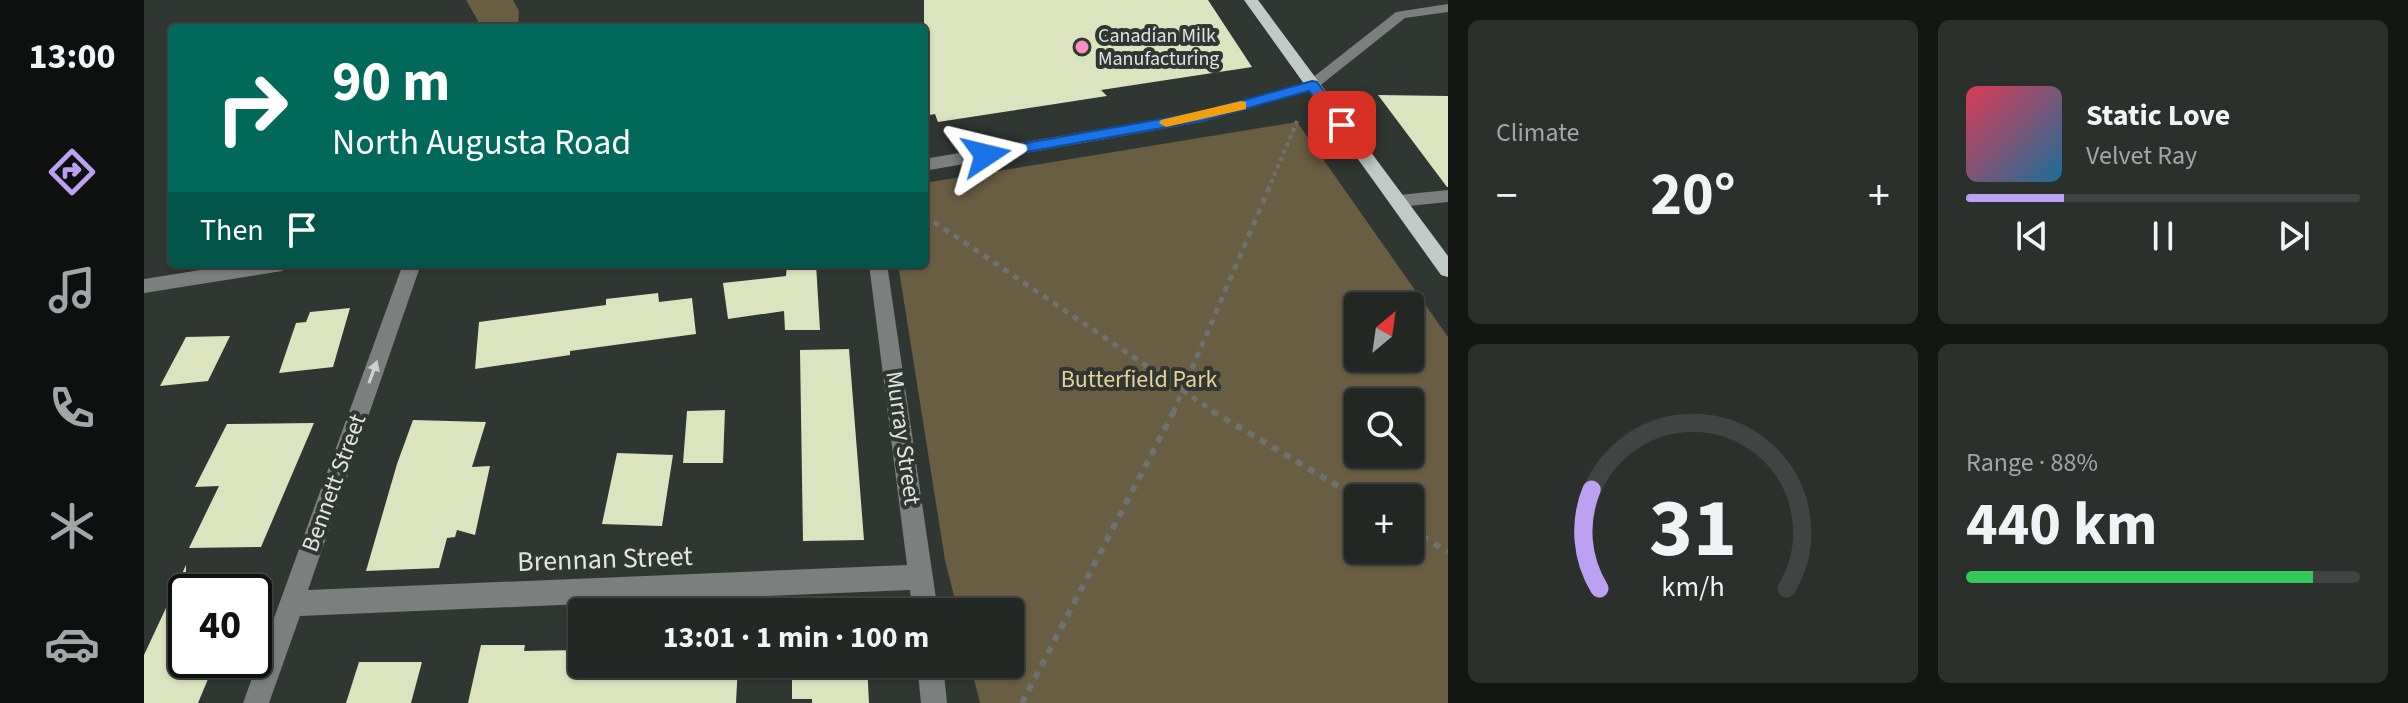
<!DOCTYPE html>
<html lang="en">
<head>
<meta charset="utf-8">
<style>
  :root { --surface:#242825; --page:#2c302d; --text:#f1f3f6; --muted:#a3a6a7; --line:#414442; --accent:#bca0f2 }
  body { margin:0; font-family:"Source Sans 3",sans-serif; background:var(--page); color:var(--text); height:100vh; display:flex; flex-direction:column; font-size:30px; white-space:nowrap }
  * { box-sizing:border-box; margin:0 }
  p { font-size:26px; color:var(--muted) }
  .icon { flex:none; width:44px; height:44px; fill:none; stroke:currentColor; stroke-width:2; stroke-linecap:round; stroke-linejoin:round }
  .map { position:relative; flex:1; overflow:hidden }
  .side { display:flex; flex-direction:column; gap:20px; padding:20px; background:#141614; width:960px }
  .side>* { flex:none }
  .banner { position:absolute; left:24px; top:24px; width:760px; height:244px; border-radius:8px; box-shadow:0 2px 6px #0004,0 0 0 2px var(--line); background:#00695c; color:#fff; overflow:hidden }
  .needle { width:52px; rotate:29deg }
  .controls { position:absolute; left:1200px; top:292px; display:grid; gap:16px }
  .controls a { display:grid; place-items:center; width:80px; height:80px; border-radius:8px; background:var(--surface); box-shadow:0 2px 6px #0004,0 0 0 2px var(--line); font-size:40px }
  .speed { position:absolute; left:24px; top:574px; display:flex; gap:16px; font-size:40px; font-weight:700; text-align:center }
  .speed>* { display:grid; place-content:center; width:104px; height:104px; border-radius:50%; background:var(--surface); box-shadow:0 2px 6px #0004,0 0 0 2px var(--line); line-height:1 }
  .speed .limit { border:4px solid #111; border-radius:12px; background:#fff; color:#111 }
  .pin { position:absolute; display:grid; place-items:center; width:68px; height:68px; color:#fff; margin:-34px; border-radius:16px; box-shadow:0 4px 12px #0006 }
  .me { position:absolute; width:88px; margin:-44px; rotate:80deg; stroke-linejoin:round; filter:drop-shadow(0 0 6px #0008) }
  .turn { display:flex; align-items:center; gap:28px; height:168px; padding:0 32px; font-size:36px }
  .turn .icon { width:104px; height:104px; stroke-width:2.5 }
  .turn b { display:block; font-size:56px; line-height:68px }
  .then { display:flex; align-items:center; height:76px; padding:0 32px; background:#0003; gap:16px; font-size:30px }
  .big { font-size:60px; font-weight:700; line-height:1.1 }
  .side .widget { flex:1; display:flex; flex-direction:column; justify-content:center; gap:12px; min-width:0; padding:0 28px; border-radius:12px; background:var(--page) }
  .side .dial { align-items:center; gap:0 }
  .dial svg { height:208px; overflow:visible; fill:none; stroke:var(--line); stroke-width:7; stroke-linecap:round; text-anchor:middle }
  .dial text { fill:var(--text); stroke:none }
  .song { display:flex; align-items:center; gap:24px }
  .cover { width:96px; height:96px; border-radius:12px; background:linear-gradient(135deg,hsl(350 70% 55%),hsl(200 70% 35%)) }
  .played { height:8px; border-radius:4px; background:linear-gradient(90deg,var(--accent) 25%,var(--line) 25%) }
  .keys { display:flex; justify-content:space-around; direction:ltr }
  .heat { display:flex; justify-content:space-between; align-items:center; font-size:44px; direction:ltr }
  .charge { height:12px; border-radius:6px; background:linear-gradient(90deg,#34c759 88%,var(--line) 0) }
  .side .tiles { flex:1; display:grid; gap:20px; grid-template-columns:repeat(2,1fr) }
  .trip { position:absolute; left:424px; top:598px; width:456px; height:80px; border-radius:8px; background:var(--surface); box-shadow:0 2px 6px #0004,0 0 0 2px var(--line); font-weight:700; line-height:80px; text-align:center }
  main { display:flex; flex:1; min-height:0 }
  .tab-bar { display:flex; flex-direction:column; width:144px; justify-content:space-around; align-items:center; background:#0e100f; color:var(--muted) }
  .tab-bar .icon { width:56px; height:56px }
  .tab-bar .active { color:var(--accent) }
  .tab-bar b { font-size:36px; color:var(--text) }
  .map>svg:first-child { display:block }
  .green { fill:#695d42; fill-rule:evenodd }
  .building { fill:#dbe4be }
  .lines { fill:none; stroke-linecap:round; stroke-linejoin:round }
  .path-far2 { stroke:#6d726e; stroke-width:4; stroke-dasharray:4 4; stroke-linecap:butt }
  .path-far1 { stroke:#6d726e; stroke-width:5; stroke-dasharray:6 6; stroke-linecap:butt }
  .path { stroke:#6d726e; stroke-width:6; stroke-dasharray:7 7; stroke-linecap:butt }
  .minor { fill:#7b7f7e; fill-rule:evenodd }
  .major { fill:#c0cac8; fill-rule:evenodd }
  .oneway { fill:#cdd1cd }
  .route { fill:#1a73e8; stroke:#114b97; stroke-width:2 }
  .slow { fill:#f59e0b }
  .poi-dot { fill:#fe8ebb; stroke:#303631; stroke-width:3 }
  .labels { text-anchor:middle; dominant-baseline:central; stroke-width:8; stroke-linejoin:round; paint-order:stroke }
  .far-poi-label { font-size:20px; fill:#e1e5e1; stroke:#303631; text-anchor:start }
  .park-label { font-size:24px; fill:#e9d095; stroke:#303631 }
  .street-label { font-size:24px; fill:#e1e5e1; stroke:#303631 }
  .near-street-label { font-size:28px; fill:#e1e5e1; stroke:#303631 }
</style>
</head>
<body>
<main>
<nav class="tab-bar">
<b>13:00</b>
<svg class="icon active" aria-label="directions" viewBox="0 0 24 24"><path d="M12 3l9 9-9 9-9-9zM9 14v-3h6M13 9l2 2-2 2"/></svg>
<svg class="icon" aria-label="music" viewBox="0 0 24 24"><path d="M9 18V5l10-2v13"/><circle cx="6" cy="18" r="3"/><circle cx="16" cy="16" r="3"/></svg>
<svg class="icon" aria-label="phone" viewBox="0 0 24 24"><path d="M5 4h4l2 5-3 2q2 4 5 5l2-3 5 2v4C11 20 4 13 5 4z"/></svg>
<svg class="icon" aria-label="climate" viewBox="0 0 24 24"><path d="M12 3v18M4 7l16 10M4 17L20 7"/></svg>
<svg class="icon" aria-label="car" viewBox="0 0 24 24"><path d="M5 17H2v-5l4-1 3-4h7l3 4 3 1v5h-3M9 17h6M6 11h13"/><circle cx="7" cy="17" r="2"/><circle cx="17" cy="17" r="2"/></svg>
</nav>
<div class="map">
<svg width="1304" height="703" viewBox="0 0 1304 703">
  <rect width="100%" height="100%" fill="#303631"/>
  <path class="green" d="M322,0h47l6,11 -1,17h-42l2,-7z
    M1153,122l151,215v366h-468l-10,-39h40v-52h-52l-13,-52 -47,-296h26v-81zM1214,306h52v52h-52zM1214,402h52v52h-52zM1214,498h52v52h-52z"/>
  <path class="building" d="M780,0h284l44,67 -151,23 6,6 -169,26 -3,-8 -11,2z
    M1234,95l70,1v91h-1z
    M643,264h29l4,66h-35l-1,-19 -56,8 -5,-36 63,-7z
    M514,293l1,9 33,-4 4,36 -126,17v4l-95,14 4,-47 127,-17v-6z
    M206,308l-17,59 -54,6 17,-50 10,-1 4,-10z
    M86,336l-22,45 -48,5 26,-49z
    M705,349l15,191 -61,1 -3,-191z
    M581,410l-2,53h-40l4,-52z
    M269,420l73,2 -14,45 18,-1 -15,69 -18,-5 -2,7 -8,1 -8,30 -73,3 31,-107z
    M170,423l-53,124 -72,1 30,-62 -24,1 32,-63z
    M473,453l56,2 -11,71 -60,-2z
    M42,565v95h30l-18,43h-54v-48z
    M337,645h44l-1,6 58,-1v14h156l-2,39h-268z
    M215,662h63l-11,41h-65z
    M723,664l2,39h-57v-4h-20v-34z"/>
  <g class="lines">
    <path class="path-far2" d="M1127,183l26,-62"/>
    <path class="path-far1" d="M780,215l292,198
      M1029,413l99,-232"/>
    <path class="path" d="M1068,411l146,87
      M1266,529l38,23
      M878,703l152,-292"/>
    <path class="minor" d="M1304,4v8l-43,6 -88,70 -115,34 -278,49v-12l277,-47 106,-30 89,-70z
      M1304,190v12l-49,5 -9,-6 9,-6z
      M94,264h53l-9,7 -138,22v-14z
      M259,264h18l-113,326 599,-25 -38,-301h18l51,348h-26l-2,-22 -610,26 -31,87h-26z
      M773,664h26l4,39h-26z"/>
    <path class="major" d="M1100,0h14l190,256v21l-7,-2z"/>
  </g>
  <defs><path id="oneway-solid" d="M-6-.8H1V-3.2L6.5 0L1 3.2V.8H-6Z" transform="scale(2)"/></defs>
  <use class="oneway" href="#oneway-solid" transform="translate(229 372) rotate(-70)"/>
  <path class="route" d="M1168,81l5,1 30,40v6h-10l-28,-37 -107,30 -216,38 -8,-4 8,-5 215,-38z"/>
  <path class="slow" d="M1097,101l5,1v7l-80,18 -7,-4 2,-3z"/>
  <circle class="poi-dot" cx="938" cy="47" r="8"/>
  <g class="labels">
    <g class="far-poi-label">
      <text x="954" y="36">Canadian Milk<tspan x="954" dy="23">Manufacturing</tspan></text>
    </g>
    <g class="park-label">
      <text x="995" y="379">Butterfield Park</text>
    </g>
    <g class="street-label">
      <text transform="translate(759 438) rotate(82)">Murray Street</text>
      <text transform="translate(190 483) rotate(-70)">Bennett Street</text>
    </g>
    <g class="near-street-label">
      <text transform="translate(461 559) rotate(-2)">Brennan Street</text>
    </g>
  </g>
</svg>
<div class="controls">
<a><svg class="needle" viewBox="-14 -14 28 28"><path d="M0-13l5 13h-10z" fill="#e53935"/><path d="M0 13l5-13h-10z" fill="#a3a6a7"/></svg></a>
<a><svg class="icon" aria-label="search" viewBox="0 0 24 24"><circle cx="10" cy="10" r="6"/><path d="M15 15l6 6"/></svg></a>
<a>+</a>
</div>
<div class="speed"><div class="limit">40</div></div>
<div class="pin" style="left:1198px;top:125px;background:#d93025"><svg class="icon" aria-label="arrive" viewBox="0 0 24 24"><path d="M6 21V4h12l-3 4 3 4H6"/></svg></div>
<svg class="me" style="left:842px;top:155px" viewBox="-20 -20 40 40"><path d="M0-17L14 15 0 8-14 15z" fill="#1a73e8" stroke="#fff" stroke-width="4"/></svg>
<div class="trip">13:01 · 1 min · 100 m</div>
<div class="banner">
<div class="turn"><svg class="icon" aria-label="right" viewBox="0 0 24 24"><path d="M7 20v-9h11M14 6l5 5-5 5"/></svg><div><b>90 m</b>North Augusta Road</div></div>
<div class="then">Then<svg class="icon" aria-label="arrive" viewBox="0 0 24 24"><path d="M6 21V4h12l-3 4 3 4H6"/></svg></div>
</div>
</div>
<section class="side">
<div class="tiles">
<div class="widget"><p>Climate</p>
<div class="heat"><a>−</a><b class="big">20°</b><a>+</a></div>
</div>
<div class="widget">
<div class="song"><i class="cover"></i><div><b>Static Love</b><p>Velvet Ray</p></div></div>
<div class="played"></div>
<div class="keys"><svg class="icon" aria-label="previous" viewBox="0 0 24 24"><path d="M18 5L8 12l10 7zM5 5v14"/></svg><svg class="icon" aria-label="pause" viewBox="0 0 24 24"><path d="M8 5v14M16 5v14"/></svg><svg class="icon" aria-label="next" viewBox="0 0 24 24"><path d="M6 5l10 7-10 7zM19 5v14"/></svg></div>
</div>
<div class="widget dial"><svg viewBox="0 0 100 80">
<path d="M14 69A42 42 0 1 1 86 69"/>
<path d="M14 69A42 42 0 0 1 11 31" stroke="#bca0f2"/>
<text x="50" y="56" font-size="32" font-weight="700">31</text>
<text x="50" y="72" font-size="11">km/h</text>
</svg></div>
<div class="widget"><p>Range · 88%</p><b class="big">440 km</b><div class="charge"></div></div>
</div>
</section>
</main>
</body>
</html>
